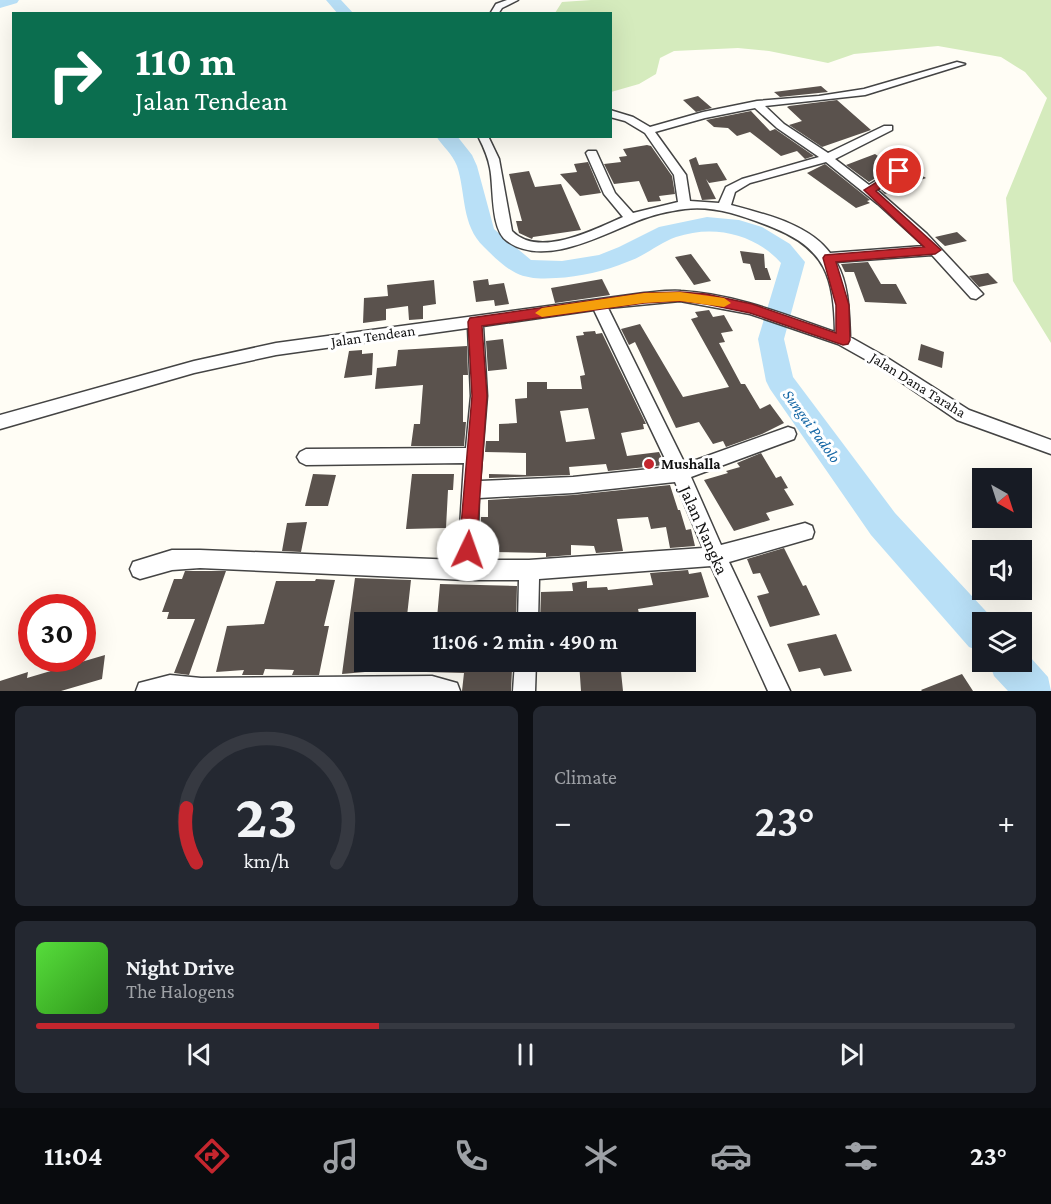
<!DOCTYPE html>
<html lang="en">
<head>
<meta charset="utf-8">
<style>
  :root { --surface:#171b24; --page:#242831; --text:#f1f3f6; --muted:#9ea1a6; --line:#363941; --accent:#c4262e }
  body { margin:0; font-family:"Crimson Pro",serif; background:var(--page); color:var(--text); height:100vh; display:flex; flex-direction:column; font-size:22px; white-space:nowrap }
  * { box-sizing:border-box; margin:0 }
  p { font-size:20px; color:var(--muted) }
  .icon { flex:none; width:33px; height:33px; fill:none; stroke:currentColor; stroke-width:2; stroke-linecap:round; stroke-linejoin:round }
  .map { position:relative; height:691px; overflow:hidden }
  .drawer { display:flex; flex-direction:column; gap:15px; padding:15px; background:#0d0f14; flex:1 }
  .drawer>* { flex:none }
  .top-card { position:absolute; left:12px; top:12px; width:600px; height:126px; border-radius:0px; box-shadow:0 6px 24px #0002; background:#0b6e4f; color:#fff; overflow:hidden }
  .needle { width:39px; rotate:141deg }
  .buttons { position:absolute; left:972px; top:468px; display:grid; gap:12px }
  .buttons a { display:grid; place-items:center; width:60px; height:60px; border-radius:0px; background:var(--surface); box-shadow:0 6px 24px #0002; font-size:30px }
  .speed { position:absolute; left:18px; top:594px; display:flex; gap:12px; font-size:30px; font-weight:700; text-align:center }
  .speed>* { display:grid; place-content:center; width:78px; height:78px; border-radius:50%; background:var(--surface); box-shadow:0 6px 24px #0002; line-height:1 }
  .speed .limit { border:9px solid #d22; background:#fff; color:#111 }
  .pin { position:absolute; display:grid; place-items:center; width:51px; height:51px; color:#fff; margin:-26px; border:3px solid #fff; border-radius:50%; box-shadow:0 2px 6px #0007 }
  .me { position:absolute; width:66px; margin:-33px; rotate:3deg; stroke-linejoin:round; filter:drop-shadow(0 0 4px #0008) }
  .turn { display:flex; align-items:center; gap:21px; height:126px; padding:0 24px; font-size:27px }
  .turn .icon { width:78px; height:78px; stroke-width:2.5 }
  .turn b { display:block; font-size:42px; line-height:51px }
  .big { font-size:45px; font-weight:600; line-height:1.1 }
  .drawer .widget { flex:1; display:flex; flex-direction:column; justify-content:center; gap:9px; min-width:0; padding:0 21px; border-radius:9px; background:var(--page) }
  .drawer .dial { align-items:center; gap:0 }
  .dial svg { height:156px; overflow:visible; fill:none; stroke:var(--line); stroke-width:7; stroke-linecap:round; text-anchor:middle }
  .dial text { fill:var(--text); stroke:none }
  .song { display:flex; align-items:center; gap:18px }
  .cover { width:72px; height:72px; border-radius:9px; background:linear-gradient(135deg,hsl(110 70% 55%),hsl(110 70% 35%)) }
  .played { height:6px; border-radius:3px; background:linear-gradient(90deg,var(--accent) 35%,var(--line) 35%) }
  .keys { display:flex; justify-content:space-around; direction:ltr }
  .heat { display:flex; justify-content:space-between; align-items:center; font-size:33px; direction:ltr }
  .drawer .tiles { flex:1; display:grid; gap:15px; grid-template-columns:1fr 1fr }
  .widget:last-child { grid-column:span 2 }
  .trip { position:absolute; left:354px; top:612px; width:342px; height:60px; border-radius:0px; background:var(--surface); box-shadow:0 6px 24px #0002; font-weight:600; line-height:60px; text-align:center }
  .tabs { display:flex; height:96px; justify-content:space-around; align-items:center; background:#090b0e; color:var(--muted) }
  .tabs .icon { width:42px; height:42px }
  .tabs .on { color:var(--accent) }
  .tabs b { font-size:27px; color:var(--text) }
  .map>svg:first-child { display:block }
  .green { fill:#d5ebbd }
  .lines { fill:none; stroke-linecap:round; stroke-linejoin:round }
  .river { fill:#b9e0f7; fill-rule:evenodd }
  .building { fill:#5a524d; fill-rule:evenodd }
  .minor-casing { stroke:#444; stroke-width:3 }
  .minor { fill:#fff; fill-rule:evenodd }
  .route { fill:#c4262e; stroke:#7f191e; stroke-width:1.5 }
  .slow { fill:#f59e0b }
  .poi-dot { fill:#c4262e; stroke:#fff; stroke-width:2 }
  .labels { text-anchor:middle; dominant-baseline:central; stroke-width:6; stroke-linejoin:round; paint-order:stroke }
  .street-label { font-size:15px; fill:#111; stroke:#fff }
  .poi-label { font-size:15px; font-weight:bold; fill:#111; stroke:#fff; text-anchor:start }
  .water-label { font-size:16px; font-style:italic; fill:#1768a6; stroke:#fff }
  .near-street-label { font-size:18px; fill:#111; stroke:#fff }
</style>
</head>
<body>
<div class="map">
<svg width="1051" height="691" viewBox="0 0 1051 691">
  <rect width="100%" height="100%" fill="#fffdf5"/>
  <path class="green" d="M591,0h460v343l-38,-62 -7,-83 41,-100 -22,-26 -24,-15 -63,-11 -84,8 -26,9 -59,-12 -31,-3 -64,3 -14,7 -4,16 -17,10 -28,8 -1,-78 -55,-1 7,-11z"/>
  <g class="lines">
    <path class="river" d="M0,0h19l-2,3 -17,5z
      M326,0h15l13,14h-16z
      M436,136h21l15,19 5,11 17,63 37,31 31,1 37,-6 20,-8 40,-20 48,-10 32,3 23,7 28,17 15,18 -21,77 9,38 102,136 100,108 1,1h-14v30l-13,-5 -98,-112 -101,-146 -4,-8 -8,-42 23,-76c-26,-29 -67,-39 -105,-26 -17,6 -31,19 -49,25 -22,9 -47,15 -71,16 -13,1 -28,1 -40,-5 -11,-5 -24,-18 -32,-26 -23,-22 -18,-54 -27,-81 -5,-13 -14,-19 -21,-30z
      M1022,648l26,29 3,14h-43l-14,-15 -5,-14h33z"/>
  </g>
  <path class="building" d="M821,86l7,6 -48,5 -6,-5z
    M698,96l14,12 -16,4 -13,-12z
    M837,100l34,30 -49,17 -33,-22 13,-4 -15,-14 2,-1z
    M751,111l19,20 5,-2 39,27 -9,3 -8,-8 -16,5 -31,-24 -13,4 -9,-8 -14,-1 -8,-7z
    M647,145l4,1 21,30 3,18 -16,2 2,5 -13,1 -9,-21 -25,3 -10,-20 17,-2 -2,-5 8,-1 -4,-7z
    M875,154l15,10 9,-3 3,1 -33,20 -23,-17z
    M696,157l3,8 18,-2 10,17 -18,3 -3,-4 10,20 -14,1 -13,-40z
    M588,162l13,31 -21,3 -20,-22 17,-2 -3,-8z
    M825,164l45,36 -3,1 3,2 -14,5 -49,-35z
    M913,170l13,8 -41,16 -4,-4z
    M529,171l6,16 26,-3 20,46 -48,7 -1,2 -13,-6 -3,-12h6l-13,-47z
    M957,232l10,9 -22,5 -10,-9z
    M740,251l24,3 1,14h2l4,12h-16l-5,-16 -7,-1z
    M691,254l20,27 -17,4 -19,-28z
    M868,262l13,22h15l11,20 -42,-2 -11,-30h-9l-4,-8z
    M988,273l10,10 -19,4 -10,-11z
    M488,279l1,6 15,-2 5,21 -14,2 -1,-6 -18,2 -3,-21z
    M602,279l8,16 -55,8 -4,-15z
    M434,280l2,24 -13,2v13l-14,1 -1,-14 -22,3v11l-23,3 1,-25 24,-2 -1,-11z
    M709,310l4,7 11,-2 9,16 -12,2 4,9 -6,1 22,41h4l15,25 10,-5 14,19 -22,11 -36,13 -3,-6 -10,3 -14,-22 -23,6 -41,-86 -6,3 -8,-16 19,-5 43,73 46,-10 -38,-68 7,-2 -3,-5z
    M595,331l1,3 6,-1 44,91h-3l1,5 -23,4 6,23 32,-4 6,13 -57,6 -2,-7 -37,3 1,8 -81,3v-4l37,1v-22l-41,-1 1,-11h13v-17l18,-1 -2,-24 12,-1v-16h20v7h35l-2,-13 5,-1 -9,-39 8,-1 -1,-3zM588,408l7,31 -29,3 -6,-31z
    M503,339l4,30 -19,2 -2,-30z
    M921,344l23,8 -2,16 -24,-8z
    M467,346l1,29h-5v47h3l-2,24h-53l3,-22h6l3,-39 -48,4 2,-21 19,-2 2,-16z
    M362,350v4l11,-1 -1,22 -28,3 5,-27z
    M761,453l15,25 5,-2 7,12 -4,1 10,16 -28,8 4,7 -36,11 -30,-51 24,-7 -2,-2 14,-4 -3,-4z
    M313,474l23,1 -8,31h-23z
    M412,474h42l-1,16h-5l-2,38 -40,1z
    M670,485l8,25h2l6,20 5,-1 4,17 -25,2 -4,-21 -15,2 -3,-12 -31,2 6,32 -27,2 -2,-7 -23,-1v10l-25,2v-4l-56,-1v-13h-10l1,-22h7v-17l85,-5z
    M307,522l-6,30 -19,-1 5,-28z
    M784,548l19,38 3,-1 14,30 -50,12 -13,-31 12,-3 -9,-20 -7,1 -6,-15z
    M688,570l1,4 12,-2 8,25 -71,12 3,13h-101l1,-30 32,-1 -1,-8 15,-2v7l20,-1 1,3 45,-5 -3,-12z
    M185,571h41l-37,104 -15,-2 21,-54h-28l2,-7h-7l12,-33h8z
    M355,578l56,2 -4,36h-43v46h24v8l-46,4z
    M316,579l19,1 -11,46h5l-10,49h-27l2,-5 -29,-1 -2,6h-21l2,-5 -28,2 11,-46 37,-2 12,-43h39z
    M440,584l77,2 -1,36h-49v-5l-30,1z
    M836,634l16,37 -28,5 -4,-8 -21,4 -12,-28z
    M105,655l-3,24 -41,12h-61v-10l28,-9 -1,6z
    M427,662h60v4l25,3 -1,22h-49l2,-18 -38,-1z
    M579,662h41l3,29h-42z
    M962,674l11,17h-51l-1,-1z"/>
  <g class="lines">
    <g class="minor-casing">
      <path id="minor" d="M507,0h11l-16,8 -4,6h-8l6,-10z
        M957,62l8,2 -100,31 -100,11 19,18 44,29 56,-27h8v4l-57,29 34,26 41,-25h8v4l-41,26 50,44 56,60 -7,5 -5,-1 -39,-43 -96,7c13,22 13,50 14,75l39,22 80,51 82,30v14l-94,-34 -78,-53 -41,-23 -88,-30 -70,-13 -72,7 77,156 103,-37 6,2 2,5 -2,5 -103,38 30,68 84,-22 7,3 2,6 -2,6 -83,24 61,129h-22l-57,-125 -172,13 -1,43h-20l1,-42h-52l-267,-12 -28,2 -32,9 -7,-3 -3,-7 3,-7 39,-12h28l258,10 6,-97 -158,2 -6,-3 -3,-5 3,-5 6,-3 160,-1 5,-52 -3,-68 -192,27 -82,18 -194,56v-14l194,-54 82,-18 368,-50c12,-1 25,-3 37,-2 54,3 105,24 154,41 -1,-54 -9,-83 -61,-104 -28,-11 -59,-23 -89,-19 -16,2 -33,6 -48,12 -35,14 -94,47 -130,20 -17,-12 -13,-54 -17,-73 -2,-11 -6,-20 -11,-30l9,-2 11,23 13,72c27,28 83,-2 111,-14l-19,-23 -18,-41 2,-2h8l19,42 18,20 45,-11 -4,-27 -29,-42 -20,-12 -15,-4v-7l23,7 17,10 53,-15 54,-11 62,-5 45,-7zM755,108l22,20 42,29 -77,22 -16,8 -7,16 -29,-2 -4,-26 -31,-43 50,-14zM826,162l52,42 46,42 -94,7c-21,-29 -66,-39 -99,-48l4,-13 15,-9zM594,310l75,157 -96,10 -93,4 7,-85 -4,-70zM675,482l28,66 -174,12h-52l2,-62 94,-5z
        M515,662h21l-1,29h-22z
        M170,675l31,3 231,-2 25,7 3,8h-324l3,-8z"/>
    </g>
    <use href="#minor" class="minor"/>
  </g>
  <path class="route" d="M899,168l5,3 -1,2 -27,18 65,59 -6,4 -99,8 13,43 1,35 -2,4 -5,1 -93,-32 -44,-9 -26,-3 -36,2 -162,23 5,70 -11,154 -2,6 -6,3 -7,-3 -2,-6 13,-154 -4,-74 2,-4 174,-25 36,-1 26,2 46,10 84,29v-28l-13,-47 2,-3 99,-8 -60,-57z"/>
  <path class="slow" d="M680,292l44,6 7,5 -7,4 -44,-6 -36,2 -102,14 -7,-4 7,-5 102,-15z"/>
  <circle class="poi-dot" cx="649" cy="464" r="6"/>
  <g class="labels">
    <g class="street-label">
      <text transform="translate(373 336) rotate(-8)">Jalan Tendean</text>
      <text transform="translate(918 385) rotate(32)">Jalan Dana Taraha</text>
    </g>
    <g class="poi-label">
      <text x="661" y="464">Mushalla</text>
    </g>
    <g class="water-label">
      <text transform="translate(812 426) rotate(54)">Sungai Padolo</text>
    </g>
    <g class="near-street-label">
      <text transform="translate(704 530) rotate(66)">Jalan Nangka</text>
    </g>
  </g>
</svg>
<div class="buttons">
<a><svg class="needle" viewBox="-14 -14 28 28"><path d="M0-13l5 13h-10z" fill="#e53935"/><path d="M0 13l5-13h-10z" fill="#9ea1a6"/></svg></a>
<a><svg class="icon" aria-label="sound" viewBox="0 0 24 24"><path d="M4 9h4l5-4v14l-5-4H4zM17 9q2 3 0 6"/></svg></a>
<a><svg class="icon" aria-label="layers" viewBox="0 0 24 24"><path d="M12 4l9 5-9 5-9-5zM3 14l9 5 9-5"/></svg></a>
</div>
<div class="speed"><div class="limit">30</div></div>
<div class="pin" style="left:899px;top:171px;background:#d93025"><svg class="icon" aria-label="arrive" viewBox="0 0 24 24"><path d="M6 21V4h12l-3 4 3 4H6"/></svg></div>
<svg class="me" style="left:468px;top:550px" viewBox="-20 -20 40 40"><circle r="19" fill="#fff"/><path d="M0-13L10 11 0 6-10 11z" fill="#c4262e"/></svg>
<div class="trip">11:06 · 2 min · 490 m</div>
<div class="top-card">
<div class="turn"><svg class="icon" aria-label="right" viewBox="0 0 24 24"><path d="M7 20v-9h11M14 6l5 5-5 5"/></svg><div><b>110 m</b>Jalan Tendean</div></div>
</div>
</div>
<section class="drawer">
<div class="tiles">
<div class="widget dial"><svg viewBox="0 0 100 80">
<path d="M14 69A42 42 0 1 1 86 69"/>
<path d="M14 69A42 42 0 0 1 9 41" stroke="#c4262e"/>
<text x="50" y="56" font-size="32" font-weight="700">23</text>
<text x="50" y="72" font-size="11">km/h</text>
</svg></div>
<div class="widget"><p>Climate</p>
<div class="heat"><a>−</a><b class="big">23°</b><a>+</a></div>
</div>
<div class="widget">
<div class="song"><i class="cover"></i><div><b>Night Drive</b><p>The Halogens</p></div></div>
<div class="played"></div>
<div class="keys"><svg class="icon" aria-label="previous" viewBox="0 0 24 24"><path d="M18 5L8 12l10 7zM5 5v14"/></svg><svg class="icon" aria-label="pause" viewBox="0 0 24 24"><path d="M8 5v14M16 5v14"/></svg><svg class="icon" aria-label="next" viewBox="0 0 24 24"><path d="M6 5l10 7-10 7zM19 5v14"/></svg></div>
</div>
</div>
</section>
<nav class="tabs">
<b>11:04</b>
<svg class="icon on" aria-label="directions" viewBox="0 0 24 24"><path d="M12 3l9 9-9 9-9-9zM9 14v-3h6M13 9l2 2-2 2"/></svg>
<svg class="icon" aria-label="music" viewBox="0 0 24 24"><path d="M9 18V5l10-2v13"/><circle cx="6" cy="18" r="3"/><circle cx="16" cy="16" r="3"/></svg>
<svg class="icon" aria-label="phone" viewBox="0 0 24 24"><path d="M5 4h4l2 5-3 2q2 4 5 5l2-3 5 2v4C11 20 4 13 5 4z"/></svg>
<svg class="icon" aria-label="climate" viewBox="0 0 24 24"><path d="M12 3v18M4 7l16 10M4 17L20 7"/></svg>
<svg class="icon" aria-label="car" viewBox="0 0 24 24"><path d="M5 17H2v-5l4-1 3-4h7l3 4 3 1v5h-3M9 17h6M6 11h13"/><circle cx="7" cy="17" r="2"/><circle cx="17" cy="17" r="2"/></svg>
<svg class="icon" aria-label="filters" viewBox="0 0 24 24"><path d="M4 7h16M4 17h16"/><circle cx="9" cy="7" r="2"/><circle cx="15" cy="17" r="2"/></svg>
<b>23°</b>
</nav>
</body>
</html>
